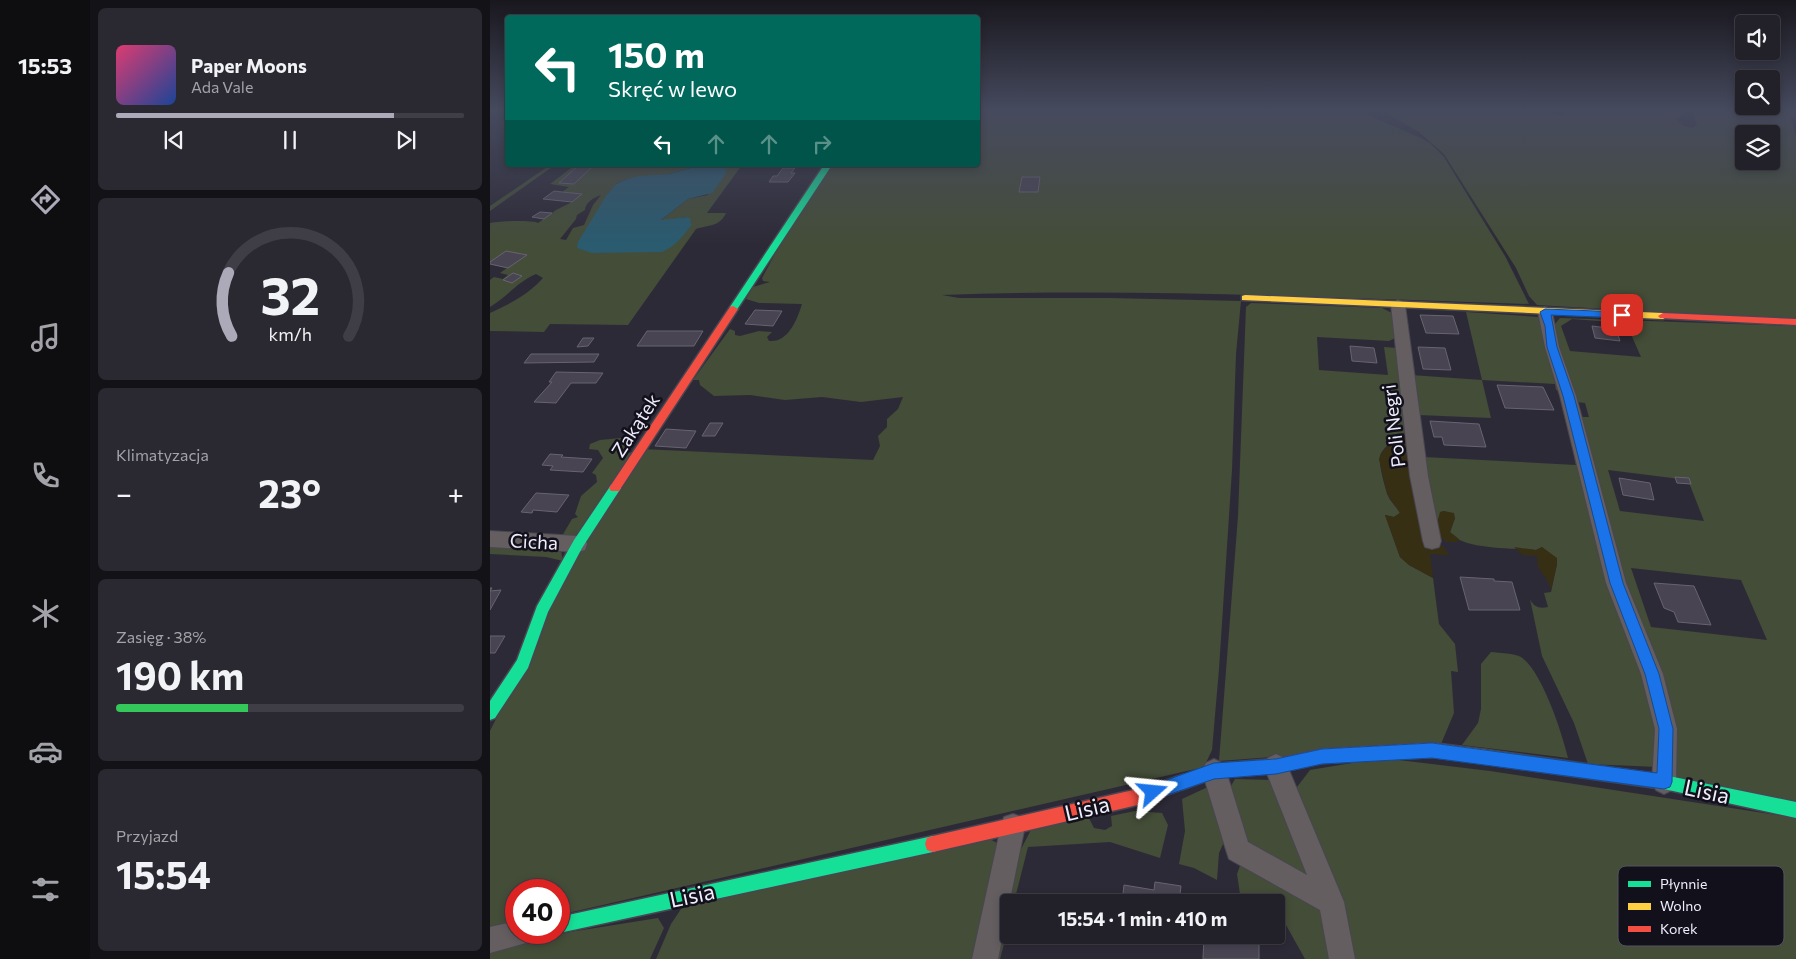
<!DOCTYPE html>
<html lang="pl">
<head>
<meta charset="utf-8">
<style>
  :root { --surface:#222029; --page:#2a2831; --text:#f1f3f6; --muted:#a2a3a8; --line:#3f3e46; --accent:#aca9b8 }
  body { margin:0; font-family:Commissioner,sans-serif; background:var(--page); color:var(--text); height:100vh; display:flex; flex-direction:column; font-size:19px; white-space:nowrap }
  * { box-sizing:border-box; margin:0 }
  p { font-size:16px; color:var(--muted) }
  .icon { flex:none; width:28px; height:28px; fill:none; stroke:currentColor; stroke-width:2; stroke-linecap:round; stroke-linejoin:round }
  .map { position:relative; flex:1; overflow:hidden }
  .details { display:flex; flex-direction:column; gap:8px; padding:8px; background:#131217; width:400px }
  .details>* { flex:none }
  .guide { position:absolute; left:15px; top:15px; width:475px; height:152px; border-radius:5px; box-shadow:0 2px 8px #0003,0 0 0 1px var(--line); background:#00695c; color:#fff; overflow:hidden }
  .buttons { position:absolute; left:1245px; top:15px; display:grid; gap:10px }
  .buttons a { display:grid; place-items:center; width:45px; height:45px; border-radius:5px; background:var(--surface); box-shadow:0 2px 8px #0003,0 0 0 1px var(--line); font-size:25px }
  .speed { position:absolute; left:15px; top:879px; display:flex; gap:10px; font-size:25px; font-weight:700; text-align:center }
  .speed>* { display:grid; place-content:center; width:65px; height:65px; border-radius:50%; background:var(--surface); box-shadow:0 2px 8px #0003,0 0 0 1px var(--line); line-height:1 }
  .speed .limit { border:8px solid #d22; background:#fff; color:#111 }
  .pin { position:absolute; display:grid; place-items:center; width:42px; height:42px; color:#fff; margin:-21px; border-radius:10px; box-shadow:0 2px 8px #0006 }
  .me { position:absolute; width:55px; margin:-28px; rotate:72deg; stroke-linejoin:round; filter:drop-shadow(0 0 4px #0008) }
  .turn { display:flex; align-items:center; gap:18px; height:105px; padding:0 20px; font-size:22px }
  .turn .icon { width:65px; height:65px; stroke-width:2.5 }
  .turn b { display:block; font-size:35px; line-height:42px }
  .lanes { display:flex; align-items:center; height:48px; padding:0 20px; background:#0003; justify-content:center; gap:25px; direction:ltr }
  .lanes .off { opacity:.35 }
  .big { font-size:38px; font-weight:700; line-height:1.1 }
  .details .tile { flex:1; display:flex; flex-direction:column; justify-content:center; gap:8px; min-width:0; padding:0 18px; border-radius:8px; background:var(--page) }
  .details .dial { align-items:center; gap:0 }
  .dial svg { height:130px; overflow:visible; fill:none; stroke:var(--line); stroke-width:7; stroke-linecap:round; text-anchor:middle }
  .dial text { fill:var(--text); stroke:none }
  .song { display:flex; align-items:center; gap:15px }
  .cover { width:60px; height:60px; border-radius:8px; background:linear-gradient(135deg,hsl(340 70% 55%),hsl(220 70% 35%)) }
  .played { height:5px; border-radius:2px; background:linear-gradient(90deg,var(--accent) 80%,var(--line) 80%) }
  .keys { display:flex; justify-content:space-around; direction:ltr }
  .heat { display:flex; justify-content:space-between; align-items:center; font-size:28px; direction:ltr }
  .charge { height:8px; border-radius:4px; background:linear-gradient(90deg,#34c759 38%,var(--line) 0) }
  .trip { position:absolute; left:510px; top:894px; width:285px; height:50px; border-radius:5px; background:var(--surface); box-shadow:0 2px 8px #0003,0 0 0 1px var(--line); font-weight:700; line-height:50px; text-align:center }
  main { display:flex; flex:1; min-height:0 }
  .tab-bar { display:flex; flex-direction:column; width:90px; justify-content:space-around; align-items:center; background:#0e0d10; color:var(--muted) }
  .tab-bar .icon { width:35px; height:35px }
  .tab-bar .selected { color:var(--accent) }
  .tab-bar b { font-size:22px; color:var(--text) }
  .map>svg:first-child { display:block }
  .green { fill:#444d38; fill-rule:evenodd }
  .sand { fill:#372f14 }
  .water { fill:#2a5b6f }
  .building { fill:#484452; stroke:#676470 }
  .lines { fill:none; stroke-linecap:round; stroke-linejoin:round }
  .street-casing { stroke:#494652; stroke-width:2 }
  .fast-casing { stroke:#494652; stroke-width:3 }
  .slow-casing { stroke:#494652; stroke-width:3 }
  .jam-casing { stroke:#494652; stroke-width:3 }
  .street { fill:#645e60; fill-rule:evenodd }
  .fast { fill:#16e098; fill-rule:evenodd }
  .slow { fill:#ffcf43; fill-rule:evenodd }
  .jam { fill:#f24e42; fill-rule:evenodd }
  .route { fill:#1a73e8; stroke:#114b97 }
  .labels { text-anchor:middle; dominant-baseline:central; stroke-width:5; stroke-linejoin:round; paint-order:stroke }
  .street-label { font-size:19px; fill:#f0edfd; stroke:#12101a }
  .near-street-label { font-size:22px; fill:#f0edfd; stroke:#12101a }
  .key { fill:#12101a; stroke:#55525e; stroke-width:1 }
  .key-label { font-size:14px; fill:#f0edfd }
</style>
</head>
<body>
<main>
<nav class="tab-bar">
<b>15:53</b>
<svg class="icon selected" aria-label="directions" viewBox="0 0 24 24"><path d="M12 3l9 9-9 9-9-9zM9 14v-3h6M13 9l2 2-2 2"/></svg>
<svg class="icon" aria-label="music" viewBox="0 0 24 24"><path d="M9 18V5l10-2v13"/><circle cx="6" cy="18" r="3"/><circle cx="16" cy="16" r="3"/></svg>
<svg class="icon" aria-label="phone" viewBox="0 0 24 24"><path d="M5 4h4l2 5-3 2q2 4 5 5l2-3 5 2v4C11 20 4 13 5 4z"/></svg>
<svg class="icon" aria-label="climate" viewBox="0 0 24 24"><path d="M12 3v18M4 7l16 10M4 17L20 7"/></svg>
<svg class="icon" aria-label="car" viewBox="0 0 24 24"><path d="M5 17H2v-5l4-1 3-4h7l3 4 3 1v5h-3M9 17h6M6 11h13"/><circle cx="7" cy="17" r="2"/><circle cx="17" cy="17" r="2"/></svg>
<svg class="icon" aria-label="filters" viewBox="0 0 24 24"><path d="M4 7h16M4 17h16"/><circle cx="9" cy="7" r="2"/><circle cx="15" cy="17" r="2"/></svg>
</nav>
<section class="details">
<div class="tile">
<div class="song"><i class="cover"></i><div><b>Paper Moons</b><p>Ada Vale</p></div></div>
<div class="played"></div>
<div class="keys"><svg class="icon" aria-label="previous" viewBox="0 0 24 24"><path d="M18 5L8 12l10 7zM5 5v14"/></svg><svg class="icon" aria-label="pause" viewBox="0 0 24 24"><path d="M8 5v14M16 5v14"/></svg><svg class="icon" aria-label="next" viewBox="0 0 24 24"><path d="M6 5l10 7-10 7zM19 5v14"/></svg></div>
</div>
<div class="tile dial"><svg viewBox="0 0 100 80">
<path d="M14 69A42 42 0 1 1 86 69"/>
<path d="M14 69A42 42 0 0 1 12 30" stroke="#aca9b8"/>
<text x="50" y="56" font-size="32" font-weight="700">32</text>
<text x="50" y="72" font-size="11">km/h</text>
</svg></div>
<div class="tile"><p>Klimatyzacja</p>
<div class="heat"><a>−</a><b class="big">23°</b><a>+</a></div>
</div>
<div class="tile"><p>Zasięg · 38%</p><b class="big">190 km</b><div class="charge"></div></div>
<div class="tile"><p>Przyjazd</p><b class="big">15:54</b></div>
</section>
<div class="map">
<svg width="1306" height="959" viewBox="0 0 1306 959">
  <rect width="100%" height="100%" fill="#2d2a37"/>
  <path class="green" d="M488,110h385l7,6 51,22 9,5 14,14 61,99 24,48c-195,-6 -391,-16 -587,-9l17,3h151l131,3 -5,53 -4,116 -13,199 -7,81 -8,17 -645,148v-25h-43v35l-26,6v-200l15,-30 65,-160 -8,-5 10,-17 6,-2 -3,-3 6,-18 16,-14 -1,-7 -4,-2 11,-15 -5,-8 -9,-1 1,-5 10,-4 21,-2 6,6 2,9 13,-4 231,11 7,-14 -2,-10 9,-9v-8l11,-10 5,-12 -42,5 -39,-5 -37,3 -35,-5 -36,1 -14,-11 -1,-5h-6l37,-51 5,2v4l5,1 19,-5 13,1 -5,5 2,4c19,2 28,-21 33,-37l-43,-1 -13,-4 7,-12 17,-5 -7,-1 -1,-3 61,-113h155z
    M891,110h173l-4,3 12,3 5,-6h93l6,5 2,-5h16l-3,6 -5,2c3,7 10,9 17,10l4,-3 -5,-15h104v11l-2,-4h-4l6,19v184l-259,-15 -8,-9 -13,-28 -72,-114 -25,-22zM1254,134h27v27h-27z
    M60,165h5l-65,46v-5z
    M85,165h4l-20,18 14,1 21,-19h148l-35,48h19c-6,14 -18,12 -30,16l-68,96 -78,-1 -6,8 -54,-1v-18c20,-9 39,-19 53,-35l-7,-4c-20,9 -28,22 -46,33v-27l4,-3 9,2 5,-4 -8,-2 7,-5 -17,-4v-41c6,-2 43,-3 48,0l18,-13 16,-8 9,-8 -19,-2 7,-5 -19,-3zM201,168l17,27 -20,4 -28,22 27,-4 3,6 -113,25 39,-64 11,-5 42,-5zM111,195l-8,10 -9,20 -11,3 -7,12 -6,-1 16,-20 1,-4 8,-5c0,-7 9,-13 16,-15z
    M761,303l131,5 10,5 3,25 -6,3 -72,-4 2,33 69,5 -4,-28 13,1 12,82c-9,5 -26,16 -29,26 -2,6 6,39 11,45 3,4 6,7 9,12l-6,4 -9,-2 15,42 9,8 24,13 6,46 16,20 3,28 -7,-1 3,42 -13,31 -222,17 19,-245 8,-209z
    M976,312l73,5 24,73h-7l-1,-6 -73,-4 9,38 -73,-3 -7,-40 71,5z
    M1070,318l236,8v476l-123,-25 -38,-159 -55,-201h9l-4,-14 -9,-1 -17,-50 -5,-27zM1082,319l54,4 15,34 -71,-6 -9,-25zM1118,470l80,10 16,41 -84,-10zM1141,568l110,12 26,60 -116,-13z
    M934,457l152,8 -2,-8h3l78,250 3,60 -70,-3 -14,-41 -32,-67 -12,-57c4,8 9,10 18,8l-4,-14 7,-1 6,-28 -15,-17 -6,3c-20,-2 -76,0 -86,-18l5,-14 -11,-7 -3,1 -4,11z
    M0,544l70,1 3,16 -17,-4 -56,-3z
    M1001,652c8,1 23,1 30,5 21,14 41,76 47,101l-106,-13 16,-22 3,-14v-45z
    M892,758l108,13 306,47v141h-444l-54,-159 -1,-13 13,-17z
    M745,779l35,1 10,16 29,85 -57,-34 -19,-31 -5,-25z
    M720,786l14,56 -5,11 -2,27 -23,-12 -15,-4 6,-33 -3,-32z
    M645,811l27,2 6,12 -8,33 -50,-16 -82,5 -14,55h-5v23l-9,34h-5l24,-106 14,-27 55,-10 6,12 11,2 7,-4 -1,-10z
    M500,839l12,7 -24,113h-322l15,-35 12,-18z
    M751,863l79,44 14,52h-29l-24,-43 -5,-3v-11h-20l-16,-8 -3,-20z
    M168,918l6,10 -14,31h-160v-8l80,-19z"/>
  <path class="sand" d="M919,430l17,115 17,1 6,9 -19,-1 3,24 -24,-13 -9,-8 -15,-42 9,2 6,-4 -13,-19 -8,-35c4,-12 19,-23 30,-29z
    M954,511l10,2 1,5 -5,14 9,7 -2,3h-11l-11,-11 5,-19z
    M1024,547l22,3 6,-3 15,11v6l-6,26 -3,-9 -10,-14 -1,-11 -14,-1z"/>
  <path class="water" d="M228,167l8,2v5l-14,19 -24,6 -27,21 26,-3 4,2 -1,4 2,1c-9,12 -16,22 -30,28l-70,1 -15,-5 1,-6 28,-46 10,-12 11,-5 12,-3 30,-2 22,-6z"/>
  <path class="building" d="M89,165h15l-20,19 -15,-1z
    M293,168h12l-4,5h4l-7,9h-19l4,-6h4z
    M532,177h18l-2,15h-19z
    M64,191l8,1 20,2 -10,8 -29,-3z
    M50,212l12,1 -8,6 -12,-2z
    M16,251l21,4 -19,13 -18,-4v-2z
    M23,273l9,3 -10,7 -9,-3z
    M265,310l27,1 -9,15 -28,-2z
    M930,315l33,1 6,18 -33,-1z
    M1102,326l24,3 4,12 -25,-3z
    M157,331h56l-9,15h-57z
    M93,338h11l-6,8 -11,1z
    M860,346l24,2 3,15 -25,-2z
    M928,347l27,1 6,22 -28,-1z
    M41,354h68l-5,8 -70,1z
    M66,372l47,1 -7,10h-25l-15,20 -22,-1 18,-20h-3z
    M1007,385l46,2 11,23 -49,-2z
    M940,421l49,3 7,23 -42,-2 -2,-8h-8z
    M220,423h13l-8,13h-13z
    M176,429l30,2 -10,17 -31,-2z
    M60,454l13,1 -2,2 31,2 -9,13 -33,-2 3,-4 -11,-1z
    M1185,477l14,1 2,6 -14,-1z
    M1129,478l31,5 4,17 -31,-5z
    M46,493l33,2 -12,17 -24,-2 -1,3 -11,-1z
    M970,577l34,2v2l18,1 8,28h-51z
    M1164,583l40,3 17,39 -33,-3 -4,-10 -10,-4z
    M0,588h2l-2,3 11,-1 -11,20z
    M0,636h15l-10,17h-5z
    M665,882l26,4 -2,16h-57l2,-17 30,5z
    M714,935h55v24h-56z"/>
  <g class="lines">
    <g class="street-casing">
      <path id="street" d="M908,300l5,2 2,3 23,171 13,65 -2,6 -7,2 -7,-2 -2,-6 -13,-65 -19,-171 2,-3z
        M1055,307l5,2 2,3 7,35 17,49 50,187 37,91 14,55 -1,53 -4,8 -8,4 -8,-4 -4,-8 3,-53 -14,-55 -35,-91 -46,-187 -15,-49 -7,-35 2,-3z
        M0,531l88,5 7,2 2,6 -2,6 -7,2 -88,-5z
        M786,754l8,4 60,144 11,57h-26l-9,-49 -91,-51 -3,-9 -24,-79 4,-8 8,-4 8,4 4,8 22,71 59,33 -43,-109 4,-8z
        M523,814l9,3 3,9 -27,133h-26l29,-133 3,-9z
        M26,921v11h21l-4,9 -43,12v-26z"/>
    </g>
    <g class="fast-casing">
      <path id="fast" d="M334,165h8l-96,146h-6v-4z
        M125,483l4,2 2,3 -39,60 -34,64 -20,56 -33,50 -5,2v-19l27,-41 20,-54 37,-66 37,-55z
        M996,750l178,25 132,27v16l-132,-29 -178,-25 -5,-2 -2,-5 2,-5z
        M443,836l6,2 2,6 -2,6 -6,2 -374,81 -2,-1h2v-15z"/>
    </g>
    <g class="slow-casing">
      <path id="slow" d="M755,295l418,18 5,3 -5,3 -421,-19v-4z
        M942,743l54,7 5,2 2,5 -2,5 -5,2 -54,-7 -110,6 -46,10 -62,5 -31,11 -5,-2 -2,-5 2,-5 36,-13 62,-5 46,-10z"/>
    </g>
    <g class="jam-casing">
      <path id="jam" d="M243,306l5,3 -119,182h-8l-2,-3 2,-3 119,-178z
        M1173,313l133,6v6l-136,-7 -2,-2z
        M693,775l5,2 2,5 -2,5 -46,17 -209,48 -6,-2 -2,-6 2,-6 6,-2 209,-48z"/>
    </g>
    <use href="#street" class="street"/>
    <use href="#fast" class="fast"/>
    <use href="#slow" class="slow"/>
    <use href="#jam" class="jam"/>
  </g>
  <linearGradient id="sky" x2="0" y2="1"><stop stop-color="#19171e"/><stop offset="0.45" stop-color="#464a5e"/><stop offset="1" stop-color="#464a5e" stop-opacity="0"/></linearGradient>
  <rect width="1306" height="245" fill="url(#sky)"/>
  <path class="route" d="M1055,309l77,3 5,3 -5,3 -71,-3 6,32 17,49 49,187 36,91 14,55 -1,53 -2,5 -6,2 -232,-31 -110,6 -46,10 -62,5 -61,21 -6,-3 -2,-5 2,-5 67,-24 62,-4 46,-10 110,-6 225,30 2,-44 -14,-55 -35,-91 -47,-187 -16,-49 -2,-21 -5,-14z"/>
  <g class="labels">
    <g class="street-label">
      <text transform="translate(145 425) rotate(-57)">Zakątek</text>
      <text transform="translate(903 426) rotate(-97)">Poli Negri</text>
      <text transform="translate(44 541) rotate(3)">Cicha</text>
    </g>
    <g class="near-street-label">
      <text transform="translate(1217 791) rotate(12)">Lisia</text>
      <text transform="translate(597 808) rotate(-13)">Lisia</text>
      <text transform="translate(202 895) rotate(-12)">Lisia</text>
    </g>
  </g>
  <rect x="1128" y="866" width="166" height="80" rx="8" class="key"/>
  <rect x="1138" y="881" width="23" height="6" fill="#16e098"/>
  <rect x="1138" y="903" width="23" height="7" fill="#ffcf43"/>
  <rect x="1138" y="926" width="23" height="6" fill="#f24e42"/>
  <g class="key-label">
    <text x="1170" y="889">Płynnie</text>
    <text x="1170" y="911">Wolno</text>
    <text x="1170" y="934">Korek</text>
  </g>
</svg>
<div class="buttons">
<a><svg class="icon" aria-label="sound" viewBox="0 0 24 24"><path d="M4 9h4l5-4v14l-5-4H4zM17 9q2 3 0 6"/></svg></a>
<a><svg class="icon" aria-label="search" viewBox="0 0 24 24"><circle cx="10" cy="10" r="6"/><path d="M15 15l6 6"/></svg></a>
<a><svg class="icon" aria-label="layers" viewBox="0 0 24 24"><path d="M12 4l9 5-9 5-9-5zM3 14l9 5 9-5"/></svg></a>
</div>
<div class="speed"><div class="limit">40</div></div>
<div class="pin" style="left:1132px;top:315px;background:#d93025"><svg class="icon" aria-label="arrive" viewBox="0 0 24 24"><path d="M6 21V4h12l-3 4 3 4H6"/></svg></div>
<svg class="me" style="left:663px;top:792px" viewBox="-20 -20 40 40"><path d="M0-17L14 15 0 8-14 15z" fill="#1a73e8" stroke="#fff" stroke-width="4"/></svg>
<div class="trip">15:54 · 1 min · 410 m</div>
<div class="guide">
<div class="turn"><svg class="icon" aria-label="left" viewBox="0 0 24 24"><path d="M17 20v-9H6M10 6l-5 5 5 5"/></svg><div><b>150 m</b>Skręć w lewo</div></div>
<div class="lanes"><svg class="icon" aria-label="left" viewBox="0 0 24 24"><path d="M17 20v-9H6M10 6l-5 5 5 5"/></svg><svg class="icon off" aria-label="ahead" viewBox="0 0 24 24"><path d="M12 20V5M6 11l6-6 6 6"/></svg><svg class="icon off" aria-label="ahead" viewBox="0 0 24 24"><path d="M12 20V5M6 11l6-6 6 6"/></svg><svg class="icon off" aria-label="right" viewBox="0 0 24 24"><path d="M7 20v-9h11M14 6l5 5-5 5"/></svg></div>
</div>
</div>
</main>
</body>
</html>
